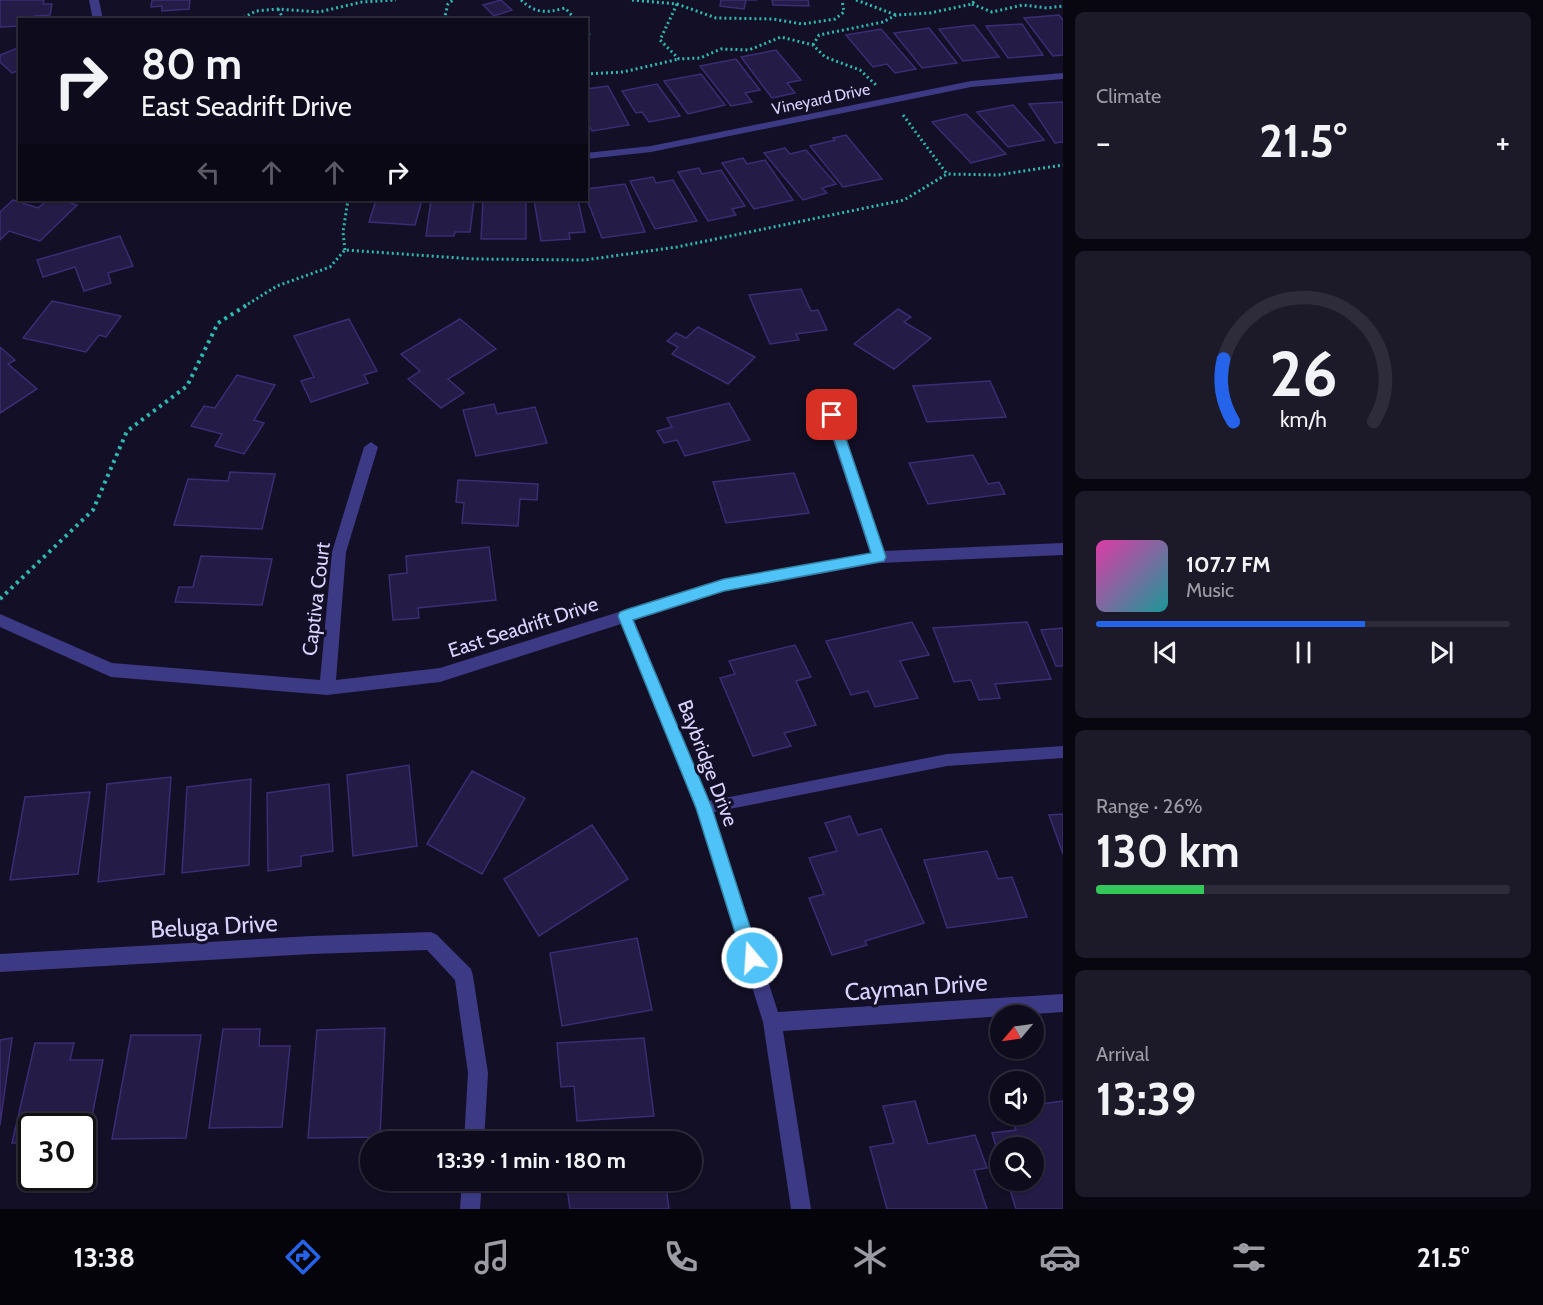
<!DOCTYPE html>
<html lang="en">
<head>
<meta charset="utf-8">
<style>
  :root { --surface:#0e0b1c; --page:#1c1929; --text:#f1f3f6; --muted:#9b9ba3; --line:#2e2b3b; --accent:#2563eb }
  body { margin:0; font-family:Cabin,sans-serif; background:var(--page); color:var(--text); height:100vh; display:flex; flex-direction:column; font-size:22px; white-space:nowrap }
  * { box-sizing:border-box; margin:0 }
  p { font-size:20px; color:var(--muted) }
  .icon { flex:none; width:33px; height:33px; fill:none; stroke:currentColor; stroke-width:2; stroke-linecap:round; stroke-linejoin:round }
  .map { position:relative; flex:1; overflow:hidden }
  .sheet { display:flex; flex-direction:column; gap:12px; padding:12px; background:#08060f; width:480px }
  .sheet>* { flex:none }
  .hud { position:absolute; left:18px; top:18px; width:570px; height:183px; border-radius:0px; box-shadow:0 2px 4px #0004,0 0 0 2px var(--line); background:#0e0b1c; color:var(--text); overflow:hidden }
  .needle { width:39px; rotate:241deg }
  .fabs { position:absolute; left:990px; top:1005px; display:grid; gap:12px }
  .fabs a { display:grid; place-items:center; width:54px; height:54px; border-radius:50%; background:var(--surface); box-shadow:0 2px 4px #0004,0 0 0 2px var(--line); font-size:30px }
  .speed { position:absolute; left:18px; top:1113px; display:flex; gap:12px; font-size:30px; font-weight:700; text-align:center }
  .speed>* { display:grid; place-content:center; width:78px; height:78px; border-radius:50%; background:var(--surface); box-shadow:0 2px 4px #0004,0 0 0 2px var(--line); line-height:1 }
  .speed .limit { border:3px solid #111; border-radius:9px; background:#fff; color:#111 }
  .pin { position:absolute; display:grid; place-items:center; width:51px; height:51px; color:#fff; margin:-26px; border-radius:12px; box-shadow:0 3px 9px #0006 }
  .me { position:absolute; width:66px; margin:-33px; rotate:342deg; stroke-linejoin:round; filter:drop-shadow(0 0 4px #0008) }
  .turn { display:flex; align-items:center; gap:21px; height:126px; padding:0 24px; font-size:27px }
  .turn .icon { width:78px; height:78px; stroke-width:2.5 }
  .turn b { display:block; font-size:42px; line-height:51px }
  .lanes { display:flex; align-items:center; height:57px; padding:0 24px; background:#0003; justify-content:center; gap:30px; direction:ltr }
  .lanes .off { opacity:.35 }
  .big { font-size:45px; font-weight:800; line-height:1.1 }
  .sheet .tile { flex:1; display:flex; flex-direction:column; justify-content:center; gap:9px; min-width:0; padding:0 21px; border-radius:9px; background:var(--page) }
  .sheet .dial { align-items:center; gap:0 }
  .dial svg { height:156px; overflow:visible; fill:none; stroke:var(--line); stroke-width:7; stroke-linecap:round; text-anchor:middle }
  .dial text { fill:var(--text); stroke:none }
  .song { display:flex; align-items:center; gap:18px }
  .cover { width:72px; height:72px; border-radius:9px; background:linear-gradient(135deg,hsl(320 70% 55%),hsl(180 70% 35%)) }
  .played { height:6px; border-radius:3px; background:linear-gradient(90deg,var(--accent) 65%,var(--line) 65%) }
  .keys { display:flex; justify-content:space-around; direction:ltr }
  .heat { display:flex; justify-content:space-between; align-items:center; font-size:33px; direction:ltr }
  .charge { height:9px; border-radius:4px; background:linear-gradient(90deg,#34c759 26%,var(--line) 0) }
  .trip { position:absolute; left:360px; top:1131px; width:342px; height:60px; border-radius:30px; background:var(--surface); box-shadow:0 2px 4px #0004,0 0 0 2px var(--line); font-weight:800; line-height:60px; text-align:center }
  .tabs { display:flex; height:96px; justify-content:space-around; align-items:center; background:#06040b; color:var(--muted) }
  .tabs .icon { width:42px; height:42px }
  .tabs .active { color:var(--accent) }
  .tabs b { font-size:27px; color:var(--text) }
  main { display:flex; flex:1; min-height:0 }
  .map>svg:first-child { display:block }
  .building { fill:#241b47; stroke:#3b2d73; stroke-width:1.5 }
  .lines { fill:none; stroke-linecap:round; stroke-linejoin:round }
  .path-far1 { stroke:#2fb8b0; stroke-width:3; stroke-dasharray:2 3; stroke-linecap:butt }
  .path { stroke:#2fb8b0; stroke-width:4; stroke-dasharray:3 4.5; stroke-linecap:butt }
  .service { fill:#3d3a85; fill-rule:evenodd }
  .minor { fill:#3d3a85; fill-rule:evenodd }
  .route { fill:#4fc3f7; stroke:#337fa1; stroke-width:1.5 }
  .labels { text-anchor:middle; dominant-baseline:central; stroke-width:6; stroke-linejoin:round; paint-order:stroke }
  .far-street-label { font-size:16px; fill:#d9d4ff; stroke:#130f26 }
  .street-label { font-size:20px; fill:#d9d4ff; stroke:#130f26 }
  .near-street-label { font-size:24px; fill:#d9d4ff; stroke:#130f26 }
</style>
</head>
<body>
<main>
<div class="map">
<svg width="1063" height="1209" viewBox="0 0 1063 1209">
  <rect width="100%" height="100%" fill="#130f26"/>
  <path class="building" d="M0,0h44l-1,4h9l-2,11 -16,1v4h-14v6l-20,1z
    M152,0h38l-1,9 -27,2v-5l-11,1z
    M501,0l11,10 -18,6 -11,-11z
    M721,0h36h-11l-2,9 -24,-3z
    M772,0h36l1,6 -36,-1z
    M1059,15l4,5v35l-10,1 -29,-38z
    M1022,24l21,31 -35,3 -22,-32z
    M974,25l25,32 -36,4 -24,-32z
    M929,28l28,35 -35,5 -28,-35z
    M881,29l35,40 -21,4 -8,-9 -14,3 -27,-32z
    M20,47v23l-8,3 -12,-11v-7z
    M776,50l25,30 -14,3 8,10 -23,5 -31,-41z
    M736,59l24,31 -15,3 7,9 -21,4 -31,-40z
    M701,74l24,31 -37,9 -24,-33z
    M657,84l23,32 -31,6 -7,-10 -6,1 -14,-22z
    M608,86l21,39 -37,6 -6,-11v-31z
    M1063,102v40l-8,1 -26,-39z
    M1013,105l31,35 -36,7 -31,-35z
    M966,114l40,40 -35,9 -39,-41z
    M846,135l36,44 -39,8 -33,-41 25,-6 -2,-2z
    M785,148l5,6 16,-4 30,34 -14,4 5,5 -24,7 -39,-47z
    M743,158l4,6 18,-4 28,40 -39,9 -32,-46z
    M699,168l3,6 19,-4 24,36 -13,3 4,6 -28,6 -30,-49z
    M653,177l3,6 17,-3 24,41 -42,8 -25,-48z
    M625,184l20,48 -43,6 -16,-41v-8z
    M13,200l25,8 9,-8h14l16,5 -37,36 -31,-10 -9,9v-28z
    M376,200h46l-7,25 -46,-3z
    M431,200h43l-4,32h-15l-1,4h-28z
    M483,200h43v39h-45z
    M534,200h44l7,32 -16,1 1,6 -29,2z
    M120,236l13,30 -25,7 3,10 -27,8 -9,-24 -32,10 -6,-17z
    M801,289l10,22 7,-1 9,20 -31,4 3,6 -29,4 -21,-49z
    M52,301l69,15 -15,21 -7,-2 -13,17 -63,-14z
    M898,309l13,8 -7,5 27,16 -37,31 -40,-25z
    M349,319l28,52 -13,4 4,8 -57,19 -10,-21 13,-4 -20,-41z
    M460,319l36,30 -48,30 16,14 -23,15 -33,-29 12,-8 -19,-17z
    M698,327l57,30 -27,27 -56,-30 6,-7 -11,-6 9,-8 10,5z
    M0,347l15,13 -7,4 29,25 -37,24z
    M237,375l38,10 -21,35 10,3 -20,31 -29,-8 7,-12 -31,-8 13,-20 11,2z
    M990,381l16,36 -79,5 -14,-36z
    M729,403l21,37 -65,16 -8,-16 -13,3 -7,-12 15,-4 -5,-9z
    M494,404l3,10 38,-7 12,36 -71,13 -13,-46z
    M973,455l15,29 11,-2 6,12 -77,10 -19,-41z
    M230,472l45,2 -13,55 -88,-4 14,-46 40,2z
    M794,473l15,40 -83,10 -13,-41z
    M458,480l80,4 -1,16 -17,-1 -2,27 -56,-3 2,-20 -8,-1z
    M489,547l7,53 -78,8 1,10 -26,2 -4,-45 18,-2 -1,-17z
    M201,556l71,3 -10,46 -87,-3 4,-15h14z
    M912,622l17,33 -29,6 18,37 -43,9 -7,-16 -17,4 -25,-54z
    M1027,622l24,57 -56,5 5,14 -21,2 -8,-20 -17,2 -21,-54z
    M1063,628v38h-7l-15,-36z
    M795,645l16,32 -15,4 20,44 -32,8 7,13 -38,10 -33,-78 15,-4 -6,-13z
    M409,765l8,81 -64,10 -6,-81z
    M472,771l53,27 -43,76 -55,-30z
    M171,777l-7,97 -66,8 9,-98z
    M251,779l-2,86 -67,8 5,-86z
    M329,784l4,67 -32,5v10l-33,5 -1,-78z
    M90,792l-12,82 -68,6 15,-83z
    M1063,814v40l-14,-39z
    M850,816l8,19 23,-6 43,94 -59,18 2,4 -35,10 -23,-57 15,-4 -15,-36 28,-7 -12,-28z
    M592,825l36,54 -89,57 -35,-57z
    M987,851l11,28 14,-2 15,40 -80,11 -23,-68z
    M637,938l15,72 -90,16 -12,-73z
    M385,1028l-5,109 -72,1 9,-108z
    M223,1029h37l-1,17h31l-8,81 -73,1z
    M131,1035h70l-15,103 -74,1z
    M12,1038l-12,87v-85z
    M644,1038l10,78 -77,5 -3,-35 -13,1 -4,-44z
    M35,1043h39l-4,17h33l-16,82h-5v-16h-50v17h-20z
    M915,1101l13,43 47,-9 12,33 -13,2 13,39h-100l-17,-62 24,-4 -11,-37z
    M1063,1101v108h-47l-9,-29h27v-32h-34v12l-8,-27 24,-3 -6,-16h24v-9z
    M566,1180h99l4,29h-99z"/>
  <g class="lines">
    <path class="path-far1" d="M521,0c15,14 25,13 44,8l11,12
      M632,0l45,4 39,14 57,1 29,5 33,-5 9,-7 -2,-12
      M856,0l40,15
      M677,4l-17,36 19,19 21,-1 21,-9 28,1 32,-13 32,8 12,12 35,13 16,15
      M972,4l20,8 31,-7 24,3 16,-2
      M278,9l6,11
      M239,20l17,-9 22,-2 41,3 43,-10 34,-2
      M444,20l4,-16 5,-4
      M586,30l4,3 -4,2
      M813,45l6,-10 64,-13 13,-7 34,-2 42,-9 3,-4
      M586,74l37,-2 56,-13
      M903,115l44,59
      M345,250l-2,-18 5,-32
      M248,304l29,-18 53,-19 15,-17 129,9 111,1 92,-13 227,-47 43,-26 51,1 65,-10"/>
    <path class="path" d="M0,599l93,-89 34,-79 60,-45 31,-63 32,-20"/>
    <path class="service" d="M1063,746v12l-116,8 -243,48 -5,-1 -2,-5 2,-5 5,-1 243,-48z"/>
    <path class="minor" d="M89,0h10l4,20h-10z
      M1063,73v6l-92,8 -320,65 -65,7v-6l65,-7 320,-65z
      M825,390l7,5 52,156 179,-8v12l-184,8 -155,28 -90,29 78,188 66,204 285,-18v18l-280,19 28,178h-20l-28,-187 -67,-214 -75,-184 -181,58 -113,13 -216,-18 -111,-50v-13l112,49 208,17 12,-128 32,-105 7,-5 7,5 -32,105 -10,128 104,-12 284,-89 146,-26 -52,-158z
      M431,932l6,3 34,34 2,7 15,97 -4,69h-20l4,-69 -13,-93 -28,-30 -115,4 -312,18v-18l312,-18z
      M462,1180h20l-2,29h-20z"/>
  </g>
  <path class="route" d="M832,411l6,4 48,142 -2,4 -160,30 -91,29 79,188 48,150 -2,6 -6,2 -6,-2 -3,-6 -47,-150 -78,-192 2,-4 5,-2 99,-31 147,-26 -45,-138z"/>
  <g class="labels">
    <g class="far-street-label">
      <text transform="translate(821 99) rotate(-12)">Vineyard Drive</text>
    </g>
    <g class="street-label">
      <text transform="translate(316 599) rotate(-83)">Captiva Court</text>
      <text transform="translate(523 627) rotate(-18)">East Seadrift Drive</text>
      <text transform="translate(708 763) rotate(69)">Baybridge Drive</text>
    </g>
    <g class="near-street-label">
      <text transform="translate(214 926) rotate(-3)">Beluga Drive</text>
      <text transform="translate(916 987) rotate(-4)">Cayman Drive</text>
    </g>
  </g>
</svg>
<div class="fabs">
<a><svg class="needle" viewBox="-14 -14 28 28"><path d="M0-13l5 13h-10z" fill="#e53935"/><path d="M0 13l5-13h-10z" fill="#9b9ba3"/></svg></a>
<a><svg class="icon" aria-label="sound" viewBox="0 0 24 24"><path d="M4 9h4l5-4v14l-5-4H4zM17 9q2 3 0 6"/></svg></a>
<a><svg class="icon" aria-label="search" viewBox="0 0 24 24"><circle cx="10" cy="10" r="6"/><path d="M15 15l6 6"/></svg></a>
</div>
<div class="speed"><div class="limit">30</div></div>
<div class="pin" style="left:832px;top:415px;background:#d93025"><svg class="icon" aria-label="arrive" viewBox="0 0 24 24"><path d="M6 21V4h12l-3 4 3 4H6"/></svg></div>
<svg class="me" style="left:752px;top:958px" viewBox="-20 -20 40 40"><circle r="17" fill="#4fc3f7" stroke="#fff" stroke-width="3"/><path d="M0-11L8 9 0 5-8 9z" fill="#fff"/></svg>
<div class="trip">13:39 · 1 min · 180 m</div>
<div class="hud">
<div class="turn"><svg class="icon" aria-label="right" viewBox="0 0 24 24"><path d="M7 20v-9h11M14 6l5 5-5 5"/></svg><div><b>80 m</b>East Seadrift Drive</div></div>
<div class="lanes"><svg class="icon off" aria-label="left" viewBox="0 0 24 24"><path d="M17 20v-9H6M10 6l-5 5 5 5"/></svg><svg class="icon off" aria-label="ahead" viewBox="0 0 24 24"><path d="M12 20V5M6 11l6-6 6 6"/></svg><svg class="icon off" aria-label="ahead" viewBox="0 0 24 24"><path d="M12 20V5M6 11l6-6 6 6"/></svg><svg class="icon" aria-label="right" viewBox="0 0 24 24"><path d="M7 20v-9h11M14 6l5 5-5 5"/></svg></div>
</div>
</div>
<section class="sheet">
<div class="tile"><p>Climate</p>
<div class="heat"><a>−</a><b class="big">21.5°</b><a>+</a></div>
</div>
<div class="tile dial"><svg viewBox="0 0 100 80">
<path d="M14 69A42 42 0 1 1 86 69"/>
<path d="M14 69A42 42 0 0 1 9 37" stroke="#2563eb"/>
<text x="50" y="56" font-size="32" font-weight="700">26</text>
<text x="50" y="72" font-size="11">km/h</text>
</svg></div>
<div class="tile">
<div class="song"><i class="cover"></i><div><b>107.7 FM</b><p>Music</p></div></div>
<div class="played"></div>
<div class="keys"><svg class="icon" aria-label="previous" viewBox="0 0 24 24"><path d="M18 5L8 12l10 7zM5 5v14"/></svg><svg class="icon" aria-label="pause" viewBox="0 0 24 24"><path d="M8 5v14M16 5v14"/></svg><svg class="icon" aria-label="next" viewBox="0 0 24 24"><path d="M6 5l10 7-10 7zM19 5v14"/></svg></div>
</div>
<div class="tile"><p>Range · 26%</p><b class="big">130 km</b><div class="charge"></div></div>
<div class="tile"><p>Arrival</p><b class="big">13:39</b></div>
</section>
</main>
<nav class="tabs">
<b>13:38</b>
<svg class="icon active" aria-label="directions" viewBox="0 0 24 24"><path d="M12 3l9 9-9 9-9-9zM9 14v-3h6M13 9l2 2-2 2"/></svg>
<svg class="icon" aria-label="music" viewBox="0 0 24 24"><path d="M9 18V5l10-2v13"/><circle cx="6" cy="18" r="3"/><circle cx="16" cy="16" r="3"/></svg>
<svg class="icon" aria-label="phone" viewBox="0 0 24 24"><path d="M5 4h4l2 5-3 2q2 4 5 5l2-3 5 2v4C11 20 4 13 5 4z"/></svg>
<svg class="icon" aria-label="climate" viewBox="0 0 24 24"><path d="M12 3v18M4 7l16 10M4 17L20 7"/></svg>
<svg class="icon" aria-label="car" viewBox="0 0 24 24"><path d="M5 17H2v-5l4-1 3-4h7l3 4 3 1v5h-3M9 17h6M6 11h13"/><circle cx="7" cy="17" r="2"/><circle cx="17" cy="17" r="2"/></svg>
<svg class="icon" aria-label="filters" viewBox="0 0 24 24"><path d="M4 7h16M4 17h16"/><circle cx="9" cy="7" r="2"/><circle cx="15" cy="17" r="2"/></svg>
<b>21.5°</b>
</nav>
</body>
</html>
